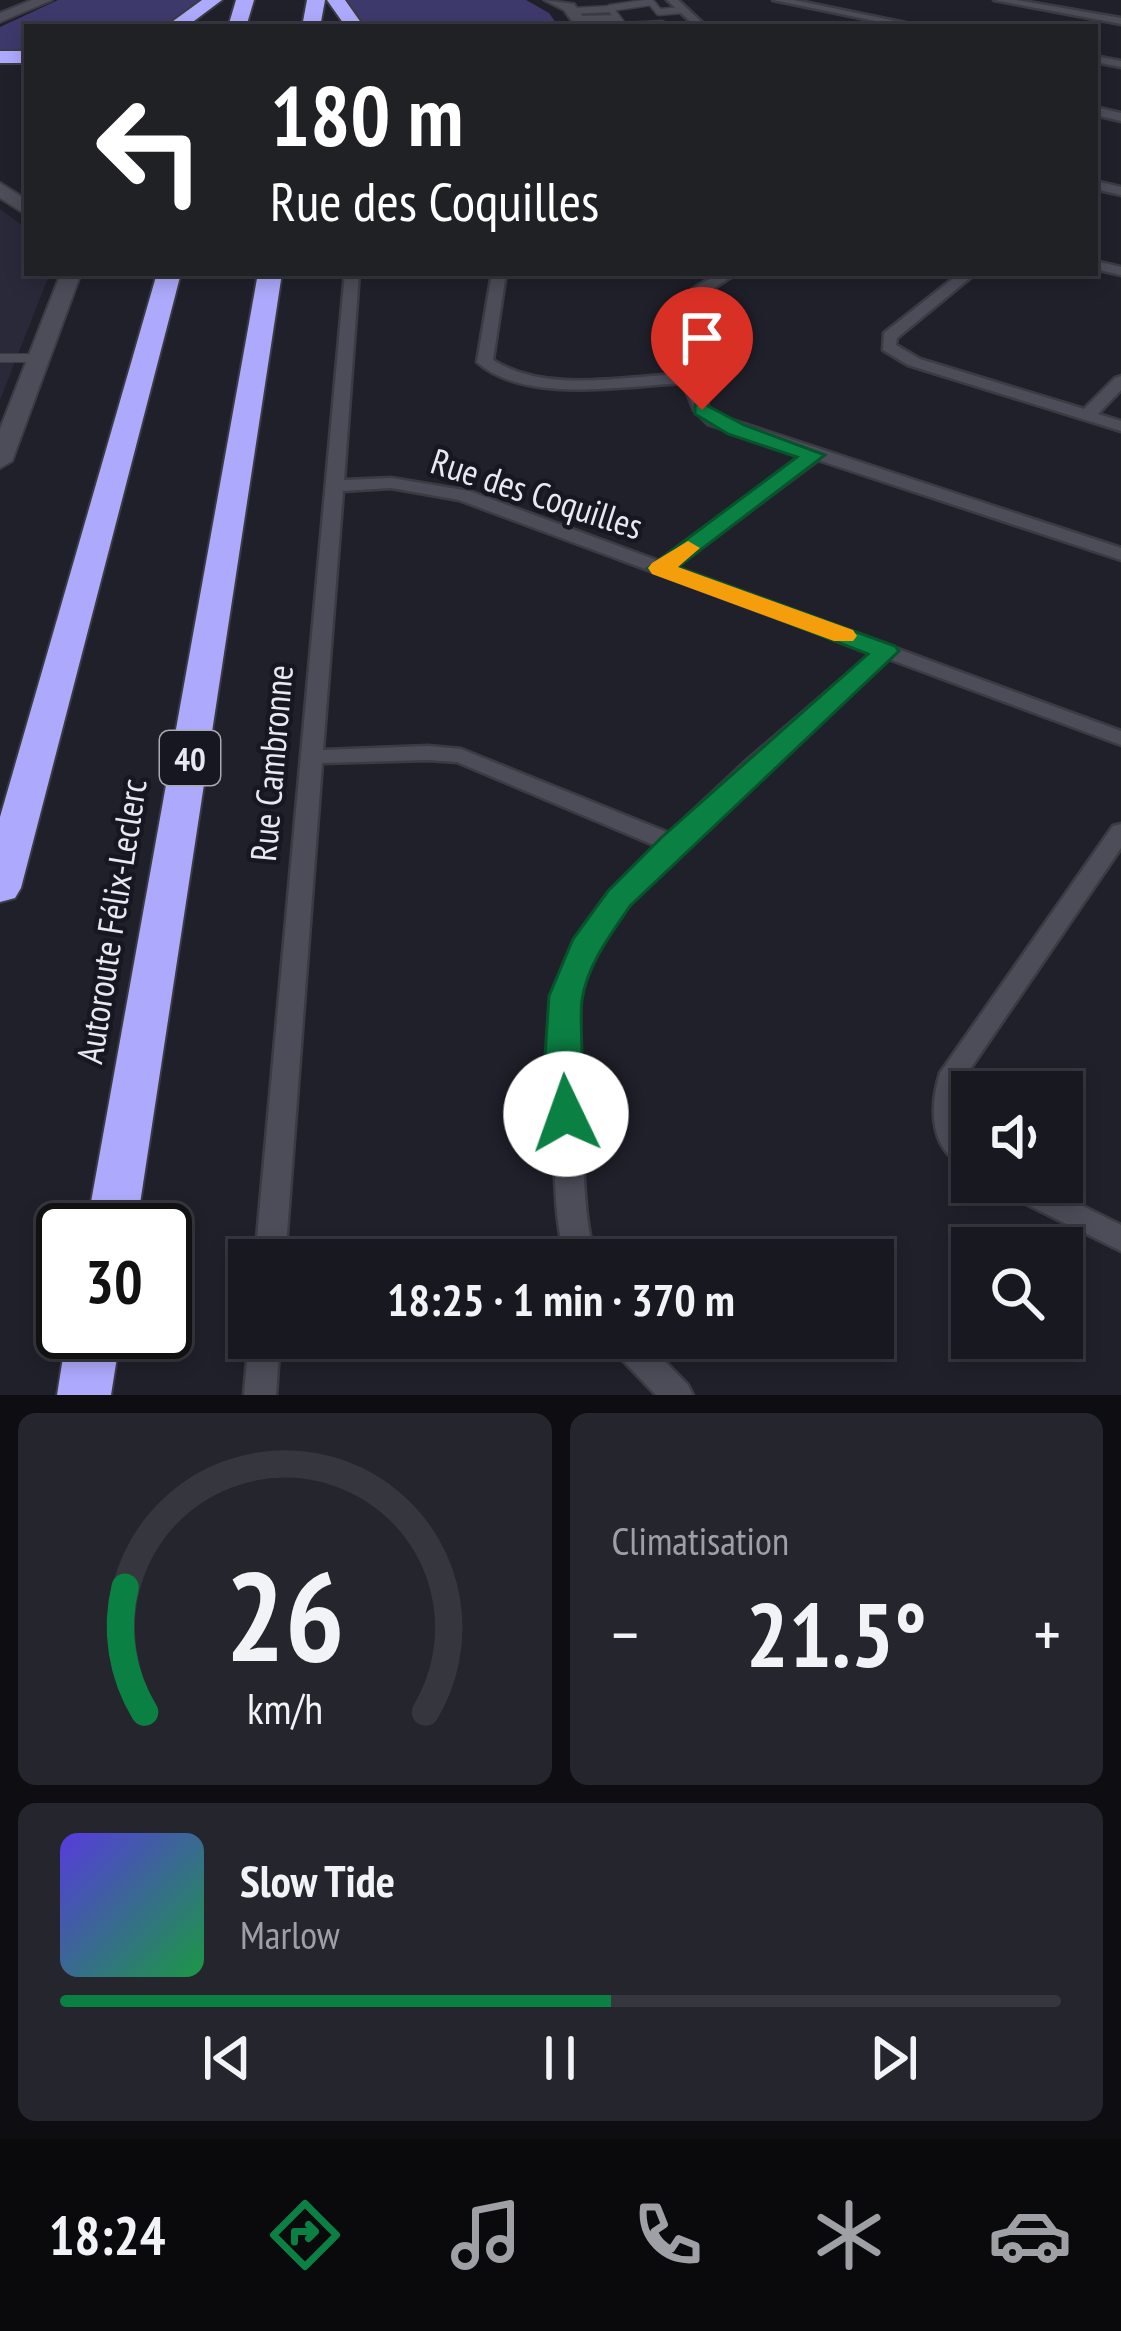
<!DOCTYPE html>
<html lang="fr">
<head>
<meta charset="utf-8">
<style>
  :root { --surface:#181820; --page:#25252d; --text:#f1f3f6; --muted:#9fa0a5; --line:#36373e; --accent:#0b8043 }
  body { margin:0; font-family:"PT Sans Narrow",sans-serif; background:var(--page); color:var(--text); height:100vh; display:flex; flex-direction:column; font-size:45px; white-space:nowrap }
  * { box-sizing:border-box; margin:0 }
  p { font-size:39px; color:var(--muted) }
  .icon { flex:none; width:66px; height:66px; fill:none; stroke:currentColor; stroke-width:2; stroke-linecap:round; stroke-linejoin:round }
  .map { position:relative; height:1395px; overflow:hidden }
  .side { display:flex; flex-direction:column; gap:18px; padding:18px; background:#0d0d12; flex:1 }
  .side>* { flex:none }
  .guide { position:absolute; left:24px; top:24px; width:1074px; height:252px; border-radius:0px; box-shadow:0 6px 18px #0003,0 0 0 3px var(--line); background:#202124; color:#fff; overflow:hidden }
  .fabs { position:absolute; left:951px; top:1071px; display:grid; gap:24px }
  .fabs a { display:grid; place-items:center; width:132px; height:132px; border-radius:0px; background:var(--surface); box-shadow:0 6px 18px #0003,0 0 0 3px var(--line); font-size:60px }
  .speed { position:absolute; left:36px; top:1203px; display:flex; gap:24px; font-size:60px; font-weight:700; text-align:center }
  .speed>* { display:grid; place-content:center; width:156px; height:156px; border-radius:50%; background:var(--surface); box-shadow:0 6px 18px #0003,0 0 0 3px var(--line); line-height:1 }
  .speed .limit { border:6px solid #111; border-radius:18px; background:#fff; color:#111 }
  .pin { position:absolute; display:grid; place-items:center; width:102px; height:102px; color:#fff; margin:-123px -51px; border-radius:50% 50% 50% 0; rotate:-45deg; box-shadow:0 0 12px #0007 }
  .pin .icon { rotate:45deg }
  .me { position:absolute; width:132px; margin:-66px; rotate:357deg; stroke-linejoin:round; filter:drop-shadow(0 0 9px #0008) }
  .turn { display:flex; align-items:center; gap:42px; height:252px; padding:0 48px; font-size:54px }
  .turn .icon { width:156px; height:156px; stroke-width:2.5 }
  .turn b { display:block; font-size:84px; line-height:102px }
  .big { font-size:90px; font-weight:700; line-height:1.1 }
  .side .card { flex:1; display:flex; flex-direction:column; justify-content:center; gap:18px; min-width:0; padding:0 42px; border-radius:18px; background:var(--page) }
  .side .dial { align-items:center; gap:0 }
  .dial svg { height:312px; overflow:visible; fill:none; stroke:var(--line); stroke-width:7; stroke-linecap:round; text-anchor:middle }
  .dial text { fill:var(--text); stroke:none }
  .song { display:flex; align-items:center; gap:36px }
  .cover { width:144px; height:144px; border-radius:18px; background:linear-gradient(135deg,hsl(250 70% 55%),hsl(140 70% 35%)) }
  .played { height:12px; border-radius:6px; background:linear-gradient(90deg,var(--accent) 55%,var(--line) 55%) }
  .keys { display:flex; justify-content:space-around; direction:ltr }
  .heat { display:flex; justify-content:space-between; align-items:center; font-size:66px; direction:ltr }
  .side .tiles { flex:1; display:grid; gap:18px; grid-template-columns:1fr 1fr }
  .card:last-child { grid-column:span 2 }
  .trip { position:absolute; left:228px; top:1239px; width:666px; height:120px; border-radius:0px; background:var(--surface); box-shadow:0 6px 18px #0003,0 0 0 3px var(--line); font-weight:700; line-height:120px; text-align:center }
  .tabs { display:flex; height:192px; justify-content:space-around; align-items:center; background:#0a0a0d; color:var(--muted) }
  .tabs .icon { width:84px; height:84px }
  .tabs .on { color:var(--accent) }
  .tabs b { font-size:54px; color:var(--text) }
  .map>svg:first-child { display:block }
  .built { fill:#29293a }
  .green { fill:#3d396b }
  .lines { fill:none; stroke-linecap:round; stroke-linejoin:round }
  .lane-far1-casing { stroke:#3b3b44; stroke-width:9 }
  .lane-casing { stroke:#3b3b44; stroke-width:10 }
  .street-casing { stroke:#3b3b44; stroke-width:5 }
  .secondary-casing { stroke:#3b3b44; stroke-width:4 }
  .highway-casing { stroke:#3b3b44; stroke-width:4 }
  .lane-far1 { stroke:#4d4d5a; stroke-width:6 }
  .lane { stroke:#4d4d5a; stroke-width:8 }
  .street { fill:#4d4d5a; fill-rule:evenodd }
  .secondary { fill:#4d4d5a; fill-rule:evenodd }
  .highway { fill:#ada9fc; fill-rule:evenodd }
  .route { fill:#0b8043; stroke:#07532c; stroke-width:3 }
  .slow { fill:#f59e0b }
  .labels { text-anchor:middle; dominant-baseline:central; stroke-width:9; stroke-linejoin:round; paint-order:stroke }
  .shield { fill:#171722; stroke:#a9a9b2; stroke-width:3 }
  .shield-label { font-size:33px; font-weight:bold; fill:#e8e8f0 }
  .street-label { font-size:36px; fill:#e8e8f0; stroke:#171722 }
</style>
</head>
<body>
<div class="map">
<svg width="1121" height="1395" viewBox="0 0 1121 1395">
  <rect width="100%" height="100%" fill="#20202b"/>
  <path class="built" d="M0,209l27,20v44h23l-50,127z"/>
  <path class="green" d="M58,0h146l-40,27h-137v27l-27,1v-28z
    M346,0h180l23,13 10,14h-193l-13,-10z"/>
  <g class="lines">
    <g class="lane-far1-casing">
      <path id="lane-far1" d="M573,11l38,-2
        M581,19l36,-1
        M624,26l38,-2
        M624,27l-14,-19 41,-6 8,10 24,-2"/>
    </g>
    <g class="lane-casing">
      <path id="lane" d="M0,358h39"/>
    </g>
    <g class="street-casing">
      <path id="street" d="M667,0h11l29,27h-11z
        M773,0h21l131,27h-21z
        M994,0h22l105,18v6z
        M1095,56l26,5v6l-26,-5z
        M1095,107l26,6v8l-26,-6z
        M1095,181l26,6v8l-26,-6z
        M1095,261l26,6v8l-26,-6z
        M345,273h14l-15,207 47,-2 78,13 190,70 144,-106 -95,-31 -14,-14 -11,-27c-59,3 -159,21 -206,-21l15,-89h14l-13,87c52,33 128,17 186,14l-22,-51c20,-24 48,-50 80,-50l-51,34 -13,16 36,85 11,8 401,132v12l-303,-100 -143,107 446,164v14l-232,-86c-92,81 -275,220 -310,336 -12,43 -2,93 2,137 4,43 2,86 15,128h-30c-12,-40 -10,-80 -13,-121 -2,-37 -7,-74 -4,-112 5,-71 58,-133 107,-181l-199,-84 -29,-2 -106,3 -37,497h-30zM391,488l68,12 413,153 -126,108 -77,72 -208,-84 -33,-3 -105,4 20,-259z
        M960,273h16l-79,65 -1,7 24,14 164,50 31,-31 6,-2v14l-23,24 23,7v10l-213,-66 -25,-15 1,-17z
        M1121,824v24l-155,227 -7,45 13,21v28c-43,-14 -43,-60 -32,-96l173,-247z
        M994,1182h40l87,43v26l-123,-61z
        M249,1337l31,1 -4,57h-32z
        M606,1338h36l46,47 5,10h-37l-45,-47z"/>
    </g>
    <g class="secondary-casing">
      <path id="secondary" d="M32,0h20l-52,22v-9z
        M544,0l30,4 16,23h-14l-12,-17z
        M0,183l27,17v15l-27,-17z
        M61,273h20l-69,188 -12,7v-39z"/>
    </g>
    <g class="highway-casing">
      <path id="highway" d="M202,0h20l-36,27h-21z
        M236,0h18l-8,27h-18z
        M307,0h18l-5,27h-18z
        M327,0h18l19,27h-18z
        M0,51h27v12h-27z
        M157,273h24l-160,615 -6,10 -15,4v-85z
        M258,273h24l-146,957h-50z
        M67,1332h54l-10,63h-54z"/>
    </g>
    <use href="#lane-far1" class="lane-far1"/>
    <use href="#lane" class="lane"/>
    <use href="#street" class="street"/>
    <use href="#secondary" class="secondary"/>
    <use href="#highway" class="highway"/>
  </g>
  <path class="route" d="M702,403l42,22 81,30 -147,112 217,79 4,5 -269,255c-19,28 -43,59 -48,94 -4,29 7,105 -4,124l-12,4 -13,-4 -5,-10 -4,-43 5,-75 24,-57 35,-48 54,-54 206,-183 -220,-86 149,-111 -69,-23 -33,-20v-9z"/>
  <path class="slow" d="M688,541l12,7 -22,19 175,63 4,6 -4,5h-19l-182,-67 -4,-6 4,-5z"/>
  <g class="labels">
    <rect class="shield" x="160" y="731" width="60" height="54" rx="9"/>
    <g class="shield-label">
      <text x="190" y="758">40</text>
    </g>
    <g class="street-label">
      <text transform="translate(537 493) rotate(18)">Rue des Coquilles</text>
      <text transform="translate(271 763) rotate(-85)">Rue Cambronne</text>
      <text transform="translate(111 921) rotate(-81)">Autoroute Félix-Leclerc</text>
    </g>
  </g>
</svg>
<div class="fabs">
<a><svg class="icon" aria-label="sound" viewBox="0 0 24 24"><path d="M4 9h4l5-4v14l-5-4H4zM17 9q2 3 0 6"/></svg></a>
<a><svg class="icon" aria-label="search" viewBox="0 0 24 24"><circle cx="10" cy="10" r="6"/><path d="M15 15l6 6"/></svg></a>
</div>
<div class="speed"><div class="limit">30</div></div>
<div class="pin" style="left:702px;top:410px;background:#d93025"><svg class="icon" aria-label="arrive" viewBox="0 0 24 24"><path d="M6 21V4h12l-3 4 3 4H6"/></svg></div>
<svg class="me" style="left:566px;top:1114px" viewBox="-20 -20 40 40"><circle r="19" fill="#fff"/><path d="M0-13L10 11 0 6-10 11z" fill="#0b8043"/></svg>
<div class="trip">18:25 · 1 min · 370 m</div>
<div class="guide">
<div class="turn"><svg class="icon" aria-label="left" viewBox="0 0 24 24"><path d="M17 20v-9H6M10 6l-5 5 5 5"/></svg><div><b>180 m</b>Rue des Coquilles</div></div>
</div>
</div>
<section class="side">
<div class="tiles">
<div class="card dial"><svg viewBox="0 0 100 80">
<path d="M14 69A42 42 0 1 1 86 69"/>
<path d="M14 69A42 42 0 0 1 9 37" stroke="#0b8043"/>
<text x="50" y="56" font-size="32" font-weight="700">26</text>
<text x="50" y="72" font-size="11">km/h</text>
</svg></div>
<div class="card"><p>Climatisation</p>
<div class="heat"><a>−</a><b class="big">21.5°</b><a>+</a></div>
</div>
<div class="card">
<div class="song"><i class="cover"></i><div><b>Slow Tide</b><p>Marlow</p></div></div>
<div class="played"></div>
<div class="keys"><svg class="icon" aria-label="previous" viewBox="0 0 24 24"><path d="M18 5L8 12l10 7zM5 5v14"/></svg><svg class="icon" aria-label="pause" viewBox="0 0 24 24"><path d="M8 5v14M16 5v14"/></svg><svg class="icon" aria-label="next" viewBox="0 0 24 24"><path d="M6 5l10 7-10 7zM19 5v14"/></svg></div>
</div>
</div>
</section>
<nav class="tabs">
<b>18:24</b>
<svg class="icon on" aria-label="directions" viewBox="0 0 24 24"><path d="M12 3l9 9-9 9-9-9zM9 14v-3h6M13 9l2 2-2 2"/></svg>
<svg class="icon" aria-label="music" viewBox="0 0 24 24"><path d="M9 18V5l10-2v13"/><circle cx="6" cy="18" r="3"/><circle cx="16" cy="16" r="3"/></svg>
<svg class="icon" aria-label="phone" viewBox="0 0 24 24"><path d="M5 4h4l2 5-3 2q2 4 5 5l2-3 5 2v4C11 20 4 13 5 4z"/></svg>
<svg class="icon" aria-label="climate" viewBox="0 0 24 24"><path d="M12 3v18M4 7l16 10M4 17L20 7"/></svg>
<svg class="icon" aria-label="car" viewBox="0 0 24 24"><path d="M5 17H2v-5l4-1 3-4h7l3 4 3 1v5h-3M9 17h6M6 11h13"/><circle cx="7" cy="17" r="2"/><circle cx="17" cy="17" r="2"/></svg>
</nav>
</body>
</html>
